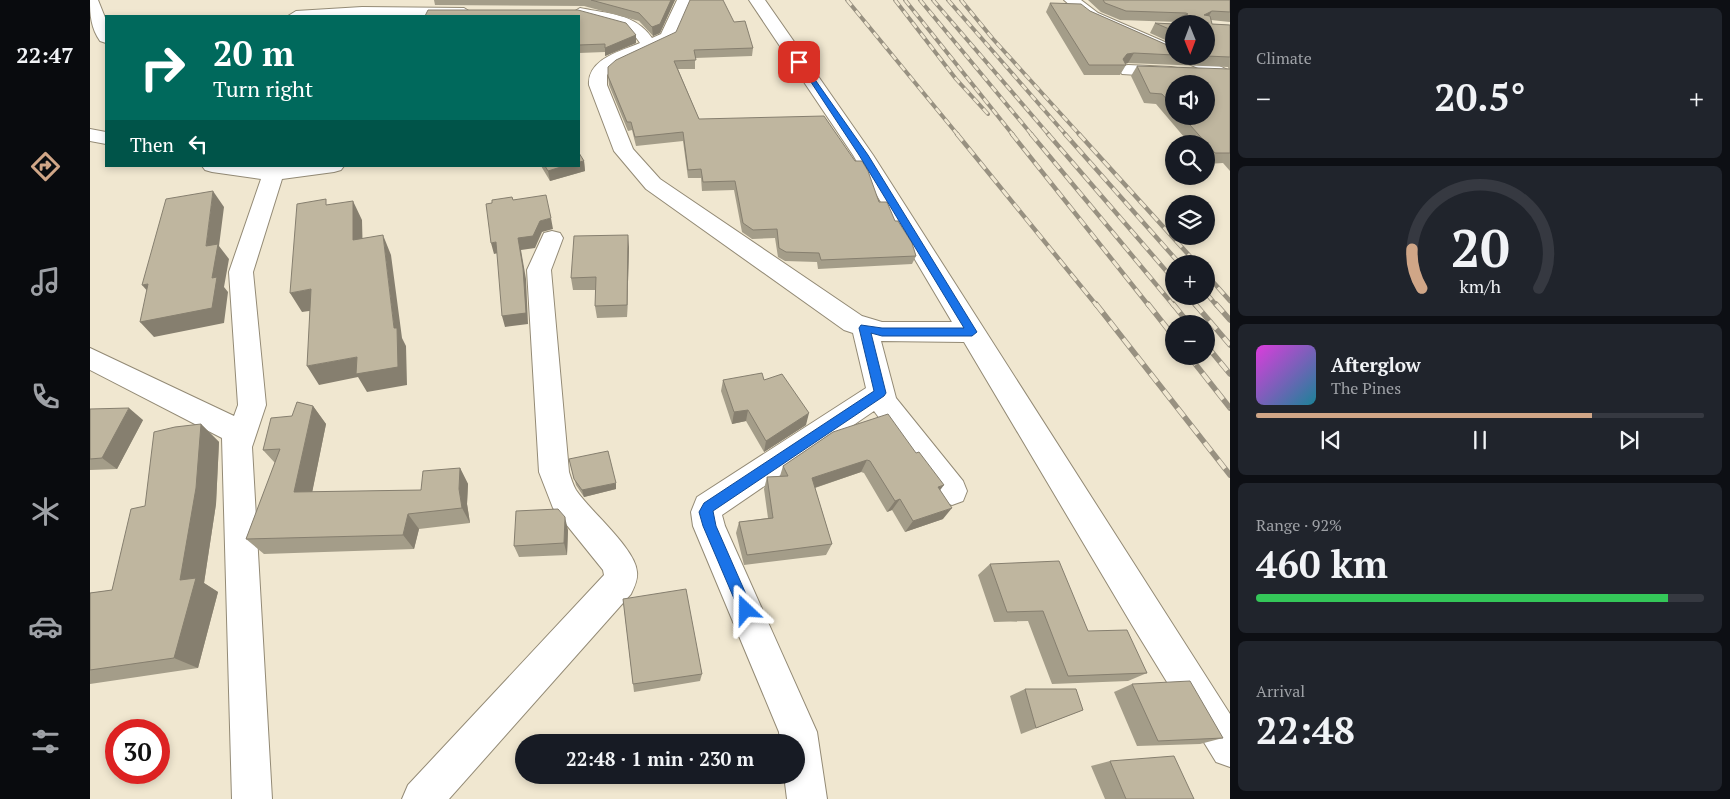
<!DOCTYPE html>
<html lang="en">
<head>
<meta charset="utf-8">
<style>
  :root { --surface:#171b24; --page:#20242c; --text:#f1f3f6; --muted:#9ea1a6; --line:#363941; --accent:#d0a687 }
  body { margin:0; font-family:"PT Serif",serif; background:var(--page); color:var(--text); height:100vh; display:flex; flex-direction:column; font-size:19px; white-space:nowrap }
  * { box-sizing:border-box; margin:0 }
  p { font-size:16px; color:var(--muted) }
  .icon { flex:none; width:28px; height:28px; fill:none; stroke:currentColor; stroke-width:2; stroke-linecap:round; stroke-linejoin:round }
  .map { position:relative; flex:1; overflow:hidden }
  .side { display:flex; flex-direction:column; gap:8px; padding:8px; background:#0d0f14; width:500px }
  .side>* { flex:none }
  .guide { position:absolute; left:15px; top:15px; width:475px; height:152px; border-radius:0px; box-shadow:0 2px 8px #0003; background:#00695c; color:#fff; overflow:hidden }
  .needle { width:32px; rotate:179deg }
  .tools { position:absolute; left:1075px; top:15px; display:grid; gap:10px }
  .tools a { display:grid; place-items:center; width:50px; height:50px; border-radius:50%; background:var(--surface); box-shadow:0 2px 8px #0003; font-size:25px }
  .speed { position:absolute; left:15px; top:719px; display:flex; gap:10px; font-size:25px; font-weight:700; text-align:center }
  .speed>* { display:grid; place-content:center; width:65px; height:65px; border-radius:50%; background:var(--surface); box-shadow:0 2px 8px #0003; line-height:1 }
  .speed .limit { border:8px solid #d22; background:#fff; color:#111 }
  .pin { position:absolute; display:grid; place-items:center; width:42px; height:42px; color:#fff; margin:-21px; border-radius:10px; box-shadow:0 2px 8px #0006 }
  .me { position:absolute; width:55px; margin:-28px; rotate:337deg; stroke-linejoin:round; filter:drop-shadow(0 0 4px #0008) }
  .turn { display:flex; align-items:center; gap:18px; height:105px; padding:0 25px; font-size:22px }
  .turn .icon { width:65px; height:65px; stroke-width:2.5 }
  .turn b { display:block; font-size:35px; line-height:42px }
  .then { display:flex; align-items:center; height:48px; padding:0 25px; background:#0003; gap:10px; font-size:19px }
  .big { font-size:38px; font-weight:700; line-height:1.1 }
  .side .widget { flex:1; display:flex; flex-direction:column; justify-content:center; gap:8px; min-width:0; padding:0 18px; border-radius:8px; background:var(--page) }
  .side .dial { align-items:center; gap:0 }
  .dial svg { height:130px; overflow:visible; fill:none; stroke:var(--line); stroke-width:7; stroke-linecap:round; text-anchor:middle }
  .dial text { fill:var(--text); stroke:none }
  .song { display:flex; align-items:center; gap:15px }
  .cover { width:60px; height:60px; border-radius:8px; background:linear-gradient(135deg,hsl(300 70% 55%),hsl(190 70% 35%)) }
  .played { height:5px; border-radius:2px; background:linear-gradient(90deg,var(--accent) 75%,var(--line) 75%) }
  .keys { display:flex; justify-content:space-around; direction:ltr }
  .heat { display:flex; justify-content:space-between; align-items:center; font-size:28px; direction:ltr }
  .charge { height:8px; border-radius:4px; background:linear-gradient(90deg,#34c759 92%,var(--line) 0) }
  .trip { position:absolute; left:425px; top:734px; width:290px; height:50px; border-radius:25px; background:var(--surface); box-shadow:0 2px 8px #0003; font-weight:700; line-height:50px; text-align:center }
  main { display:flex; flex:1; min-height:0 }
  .dock { display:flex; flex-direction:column; width:90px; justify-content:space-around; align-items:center; background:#090b0e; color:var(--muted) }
  .dock .icon { width:35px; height:35px }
  .dock .on { color:var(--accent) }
  .dock b { font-size:22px; color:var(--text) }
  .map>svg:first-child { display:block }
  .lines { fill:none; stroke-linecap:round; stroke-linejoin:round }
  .minor-casing { stroke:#938a75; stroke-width:2 }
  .minor { fill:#fff; fill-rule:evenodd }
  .rail-far2-casing { stroke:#989181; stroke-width:4 }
  .rail-far1-casing { stroke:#989181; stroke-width:4.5 }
  .rail-casing { stroke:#989181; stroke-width:5.5 }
  .rail-far2 { stroke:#f0e7d0; stroke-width:2.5; stroke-dasharray:7; stroke-linecap:butt }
  .rail-far1 { stroke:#f0e7d0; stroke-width:3; stroke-dasharray:9; stroke-linecap:butt }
  .rail { stroke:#f0e7d0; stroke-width:4; stroke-dasharray:11; stroke-linecap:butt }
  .wall { fill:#a49d89; fill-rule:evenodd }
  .shaded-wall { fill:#867f6f }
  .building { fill:#bfb69f; stroke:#867f6f }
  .route { fill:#1a73e8; stroke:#114b97 }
</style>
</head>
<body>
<main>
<nav class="dock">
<b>22:47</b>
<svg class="icon on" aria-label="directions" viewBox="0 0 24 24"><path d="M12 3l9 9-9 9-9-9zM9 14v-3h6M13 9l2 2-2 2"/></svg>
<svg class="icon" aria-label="music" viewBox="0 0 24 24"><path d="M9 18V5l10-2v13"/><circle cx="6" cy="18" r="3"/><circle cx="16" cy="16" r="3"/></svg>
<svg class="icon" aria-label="phone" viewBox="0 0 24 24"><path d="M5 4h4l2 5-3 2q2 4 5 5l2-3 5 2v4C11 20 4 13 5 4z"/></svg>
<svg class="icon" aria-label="climate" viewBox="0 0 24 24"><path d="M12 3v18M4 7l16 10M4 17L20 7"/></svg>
<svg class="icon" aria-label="car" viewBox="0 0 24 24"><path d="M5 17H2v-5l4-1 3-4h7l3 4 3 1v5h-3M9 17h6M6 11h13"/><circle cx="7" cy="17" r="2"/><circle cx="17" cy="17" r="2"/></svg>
<svg class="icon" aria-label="filters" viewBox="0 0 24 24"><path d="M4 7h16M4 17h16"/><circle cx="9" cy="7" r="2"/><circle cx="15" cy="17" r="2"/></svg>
</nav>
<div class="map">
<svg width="1140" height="799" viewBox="0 0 1140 799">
  <rect width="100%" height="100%" fill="#f0e7d0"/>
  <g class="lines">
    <g class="minor-casing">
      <path id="minor" d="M0,0h8l8,20v23l-6,-2c-9,-13 -10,-26 -10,-41z
        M587,0h16l-19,40 -59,27 -8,8v10l26,64 27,30 202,137 20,6h70l-99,-167 -104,-155h16l108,155 357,559v53l-14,-5 -84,-137 -168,-283 -83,-1 15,57 67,83 4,10 -4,10 -11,4 -11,-4 -67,-90 -152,104 3,11 92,206 10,67h-40l-3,-24h12v-33h-16l-1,-10 -86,-206 -2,-14 6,-15 169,-109 -13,-55 -9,-3 -198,-141 -32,-38 -25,-66c-2,-26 32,-34 51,-42l-8,-11 -9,-5 -49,-11 -2,-3 8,-5c28,6 55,5 72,30l9,-4z
        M974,0h17l17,13 76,33v10h24l32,15v11l-144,-63z
        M272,7l102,1 8,5 -2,3h-182l8,-5z
        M1038,65l43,2 6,1 3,4 -3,4 -6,1 -49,-3 -3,-4 3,-4z
        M0,129l16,3v12l-16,-3z
        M112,166h142l-3,4 -7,2 -52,7 -29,93 13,133 -14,42 20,352h-40l-10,-361 -132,-68v-22l144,68 4,-11 -9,-133 32,-93 -49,-7 -7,-2z
        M462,231l8,2 3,5 -12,32 18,202c2,6 4,13 7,18 14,21 60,59 61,82 1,8 -3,16 -6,22l-182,205h-47l6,-14 196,-210 -1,-5 -50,-62 -14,-36 -12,-202 17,-37z"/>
    </g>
    <use href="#minor" class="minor"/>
    <g class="rail-far2-casing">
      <path id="rail-far2" d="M757,0l111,135
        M805,0l61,79 32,35
        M815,0l108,135
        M830,0l112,135
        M843,0l116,135
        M858,0l118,135
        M871,0l32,39 87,96"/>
    </g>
    <g class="rail-far1-casing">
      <path id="rail-far1" d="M867,134l140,172
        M922,134l137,172
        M941,134l143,172
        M958,134l126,146
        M975,134l115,130
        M989,134l118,130
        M1116,274l24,27
        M1116,293l11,13
        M1098,296l8,10"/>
    </g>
    <g class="rail-casing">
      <path id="rail" d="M1006,304l134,171
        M1058,304l26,33
        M1083,304l16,20
        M1105,304l35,41
        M1126,304l14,16
        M1116,345l24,29
        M1099,356l41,52"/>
    </g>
    <use href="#rail-far2" class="rail-far2"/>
    <use href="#rail-far1" class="rail-far1"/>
    <use href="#rail" class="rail"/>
  </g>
  <path class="wall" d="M344,0h241l-15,33 -7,3 -14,-15 -55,-15 -149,-1z
    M998,0h142v22l-19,-2 1,4 18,1v146l-7,-8 -16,1 -1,-1v-19h-16l-34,-40 -12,-1 -13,-27 6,-10 92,4 -1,-3 -100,-4 -3,1 1,1 -6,10h-36l-38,-63 4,-9 40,8 84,37v8h32v-32h-29l1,-2 -58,-2 -19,-8zM1084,84l32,32h-32z
    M488,10l58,25v8l-31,13v-4l-26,1v-37h-154z
    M644,22l19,26 -1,8 -57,2v11h-17l21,50 180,83 16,19 21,35 -4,8 -94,5 -1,-7 -32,-1 -7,-4 -3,-19 -23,1 -10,-7 -8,-42 -32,1 -1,-13h-13l-5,-37 -47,5 -4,-16 -4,1 -19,-46 -1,-9 68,-44z
    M1065,23l19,1v20l-24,-11z
    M494,161l1,10 -35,10 -9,-15h38z
    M539,247l-2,70 -30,1 -2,-12 1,-16h-23l-2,-12z
    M633,380h41l42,45 -42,27 -18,-31 -14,3 -11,-33z
    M223,406l13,18 -14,68 109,-2 39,-22 8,16 -1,20 3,19 -51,6 -5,20 -150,5 -18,-15 29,-76 -12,-13 29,-34z
    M0,409l53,11 -26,49 -27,1z
    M111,424l18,18 -3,62 -12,79 14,9 -20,76 -108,16v-91l22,-3z
    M743,432l107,58 3,29 -38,13 -13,-22 -5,2 -23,-39 -3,-1 -46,16 17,56 -6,11 -82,10 -8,-32 3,-11 29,-4 -4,-29 3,-12 13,-1 3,-10z
    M479,459l47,30 -32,8 -8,-12z
    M478,530l-1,25 -48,2 -5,-11z
    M900,564l157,109 -19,8 -76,3 -24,-63 -34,1 -16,-47z
    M533,599l79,75 -2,7 -66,11z
    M1042,684l91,54 -23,6 -63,2 -23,-54z
    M935,689l58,21 -62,24 -11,-38z
    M1020,761l84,38h-89l-14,-33z"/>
  <path class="shaded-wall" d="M581,0h4l-15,33 -7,3 -1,-9z
    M1122,11l-6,9 -2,-5z
    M546,35v8l-31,13v-8z
    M1044,53l-6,10 -8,2 3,-6 4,-5z
    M494,161l1,10 -35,10 -2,-10 16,-5h15v-4z
    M123,191l11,16 -5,39 10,13 -5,28 4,5 -4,31 -70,14 -14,-15 72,-44 -6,-32z
    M263,201l9,19 1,40 -10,-20z
    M461,218l2,11 -11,3 -7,16 -14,2 5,29 2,45 -23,3 -3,-11 16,-78 22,-17z
    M293,235l8,20 11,83 4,8 1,39 -40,7 -9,-15 -39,8 -12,-19 50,-9 37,-29z
    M538,235l1,12 -2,70v-12z
    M406,242l2,11 -4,1 -3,-11z
    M58,284l8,17 -14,-16z
    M221,289l12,20 -21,3 -12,-19z
    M223,406l13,18 -17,84 -15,-16z
    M39,408l14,12 -26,49 -15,-11z
    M658,410l-2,11 -14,3 2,-12z
    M719,413l-3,12 -42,27 2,-11z
    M111,424l18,18 -3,62 -12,79 14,9 -20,76 -24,-10 6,-78z
    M777,460l-6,12 -53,18 4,-12z
    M370,468l8,16 -1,20 3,19 -8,-15 -3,-19z
    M526,483v6l-32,8 -2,-7z
    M854,485l-9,12 3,-10z
    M810,499l-8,11 -5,2 8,-11z
    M862,508l-9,11 -38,13 8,-11z
    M318,514l11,15 -5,20 -11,-14z
    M475,517l3,13 -1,25 -3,-12z"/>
  <path class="building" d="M501,0h80l-11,24 -8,3 -13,-14z
    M600,0h33l11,22 11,-1 8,27 -59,2 2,10 -22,1 25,58 125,-3 31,45h7l6,10 11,31h8l8,19h3l14,22 4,13 -95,4 -2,-7 -33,-1 -7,-4 -2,-19 -24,1 -10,-7 -8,-42 -32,1 -2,-13 -13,1 -5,-38 -48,5 -4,-15h-4l-19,-46v-9l8,-7 60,-28z
    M1013,0h127v12l-18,-1 -8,4 6,1 2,8 18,1v32l-24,-1v-32h-26l2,-8 6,-2 -2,-1 -60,-2 -21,-8z
    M960,3l31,1 9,7 84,37v7l-40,-2 -7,1 -4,5 3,6h-37z
    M338,10h150l48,13 10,12 -31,13v-4l-26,1v-29h-154z
    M1065,23l19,1v7z
    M1047,66l93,3v84h-15l-33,-37h24v-32h-32v23l-12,-13 -12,-1z
    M489,153l5,8 -5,1z
    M455,166h19l-16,5z
    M123,191l-7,55 12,-2 -6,34 5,-1 -5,31 -72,14 8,-38 -6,1 24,-86z
    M456,195l5,23 -11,3 -7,15 -15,2 5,30 3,45 -24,3 -6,-74 -5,1 -5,-39 6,-1v-3l20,-3 1,3z
    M236,199v6l27,-4v39l30,-5 11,93h3l1,39 -42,7 1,-17 -50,9 4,-77 -21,4 7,-89z
    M538,235l-1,70 -32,1 1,-29 -25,1 3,-42z
    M672,373l2,7 18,-6 27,39 -43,28 -18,-31 -14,2 -11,-32z
    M207,402l16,4 -19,86 127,-2 2,-19 37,-3 -1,21 3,19 -54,6 -5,21 -157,4 34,-90 -17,1 8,-32 21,-2z
    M39,408l-27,50 -12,1v-50z
    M798,414l28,39 3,-1 25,33 -6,2 14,21 -39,13 -13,-22 -5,2 -25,-40 -3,-1 -55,18 20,66 -85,11 -8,-33 34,-4 -6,-41 21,-1 -5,-10 50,-34z
    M111,424l-5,64 -16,92 16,-2 -22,80 -84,12v-77l22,-3 19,-81 14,-3 9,-74 21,-5z
    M518,451l8,32 -34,7 -8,-11 -5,-20z
    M468,509l7,8 -1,26 -50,3 2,-35z
    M969,561l29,70 39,-1 20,43 -79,3 -25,-65 -36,1 -17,-48z
    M596,589l16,85 -69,10 -10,-85z
    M1100,681l33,57 -65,3 -26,-57z
    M935,689h51l7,21 -47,18z
    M1084,756l20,43h-68l-16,-38z"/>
  <path class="route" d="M707,61h5l66,94 109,177 -5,4h-90l-11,-3 15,60 -2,3 -171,115 3,15 37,84 -2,5 -5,3 -5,-3 -38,-89 -4,-14 5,-9 170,-112 -15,-63 2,-3 21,3h82l-105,-173z"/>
</svg>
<div class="tools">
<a><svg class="needle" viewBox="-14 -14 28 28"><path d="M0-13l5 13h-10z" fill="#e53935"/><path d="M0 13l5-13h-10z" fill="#9ea1a6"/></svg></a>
<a><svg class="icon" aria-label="sound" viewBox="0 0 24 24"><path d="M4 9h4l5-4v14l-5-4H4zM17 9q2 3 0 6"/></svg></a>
<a><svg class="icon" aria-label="search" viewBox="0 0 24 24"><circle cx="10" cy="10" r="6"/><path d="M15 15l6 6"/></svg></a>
<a><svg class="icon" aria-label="layers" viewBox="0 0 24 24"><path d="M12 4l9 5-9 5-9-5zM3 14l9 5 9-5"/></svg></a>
<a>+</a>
<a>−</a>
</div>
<div class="speed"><div class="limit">30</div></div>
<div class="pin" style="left:709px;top:62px;background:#d93025"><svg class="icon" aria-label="arrive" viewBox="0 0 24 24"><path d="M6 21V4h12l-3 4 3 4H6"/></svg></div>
<svg class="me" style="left:656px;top:610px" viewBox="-20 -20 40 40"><path d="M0-17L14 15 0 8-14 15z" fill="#1a73e8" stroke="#fff" stroke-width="4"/></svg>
<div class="trip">22:48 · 1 min · 230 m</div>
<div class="guide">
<div class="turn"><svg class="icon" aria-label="right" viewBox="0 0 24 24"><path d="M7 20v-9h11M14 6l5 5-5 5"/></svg><div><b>20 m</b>Turn right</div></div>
<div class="then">Then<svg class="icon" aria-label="left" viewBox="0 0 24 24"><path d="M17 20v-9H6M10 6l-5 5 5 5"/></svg></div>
</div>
</div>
<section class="side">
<div class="widget"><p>Climate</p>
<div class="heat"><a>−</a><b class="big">20.5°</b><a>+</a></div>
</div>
<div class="widget dial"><svg viewBox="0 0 100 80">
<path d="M14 69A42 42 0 1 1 86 69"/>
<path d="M14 69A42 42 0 0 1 8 45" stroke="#d0a687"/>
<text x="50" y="56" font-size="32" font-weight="700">20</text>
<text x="50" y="72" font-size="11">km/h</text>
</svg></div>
<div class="widget">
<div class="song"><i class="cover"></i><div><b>Afterglow</b><p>The Pines</p></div></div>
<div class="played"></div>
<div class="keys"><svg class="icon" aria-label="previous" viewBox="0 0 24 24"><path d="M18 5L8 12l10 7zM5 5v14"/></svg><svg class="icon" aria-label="pause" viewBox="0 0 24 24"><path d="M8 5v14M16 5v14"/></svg><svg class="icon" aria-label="next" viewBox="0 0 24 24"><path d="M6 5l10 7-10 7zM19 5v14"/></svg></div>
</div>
<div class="widget"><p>Range · 92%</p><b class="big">460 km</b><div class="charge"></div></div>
<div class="widget"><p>Arrival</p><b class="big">22:48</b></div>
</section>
</main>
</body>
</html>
